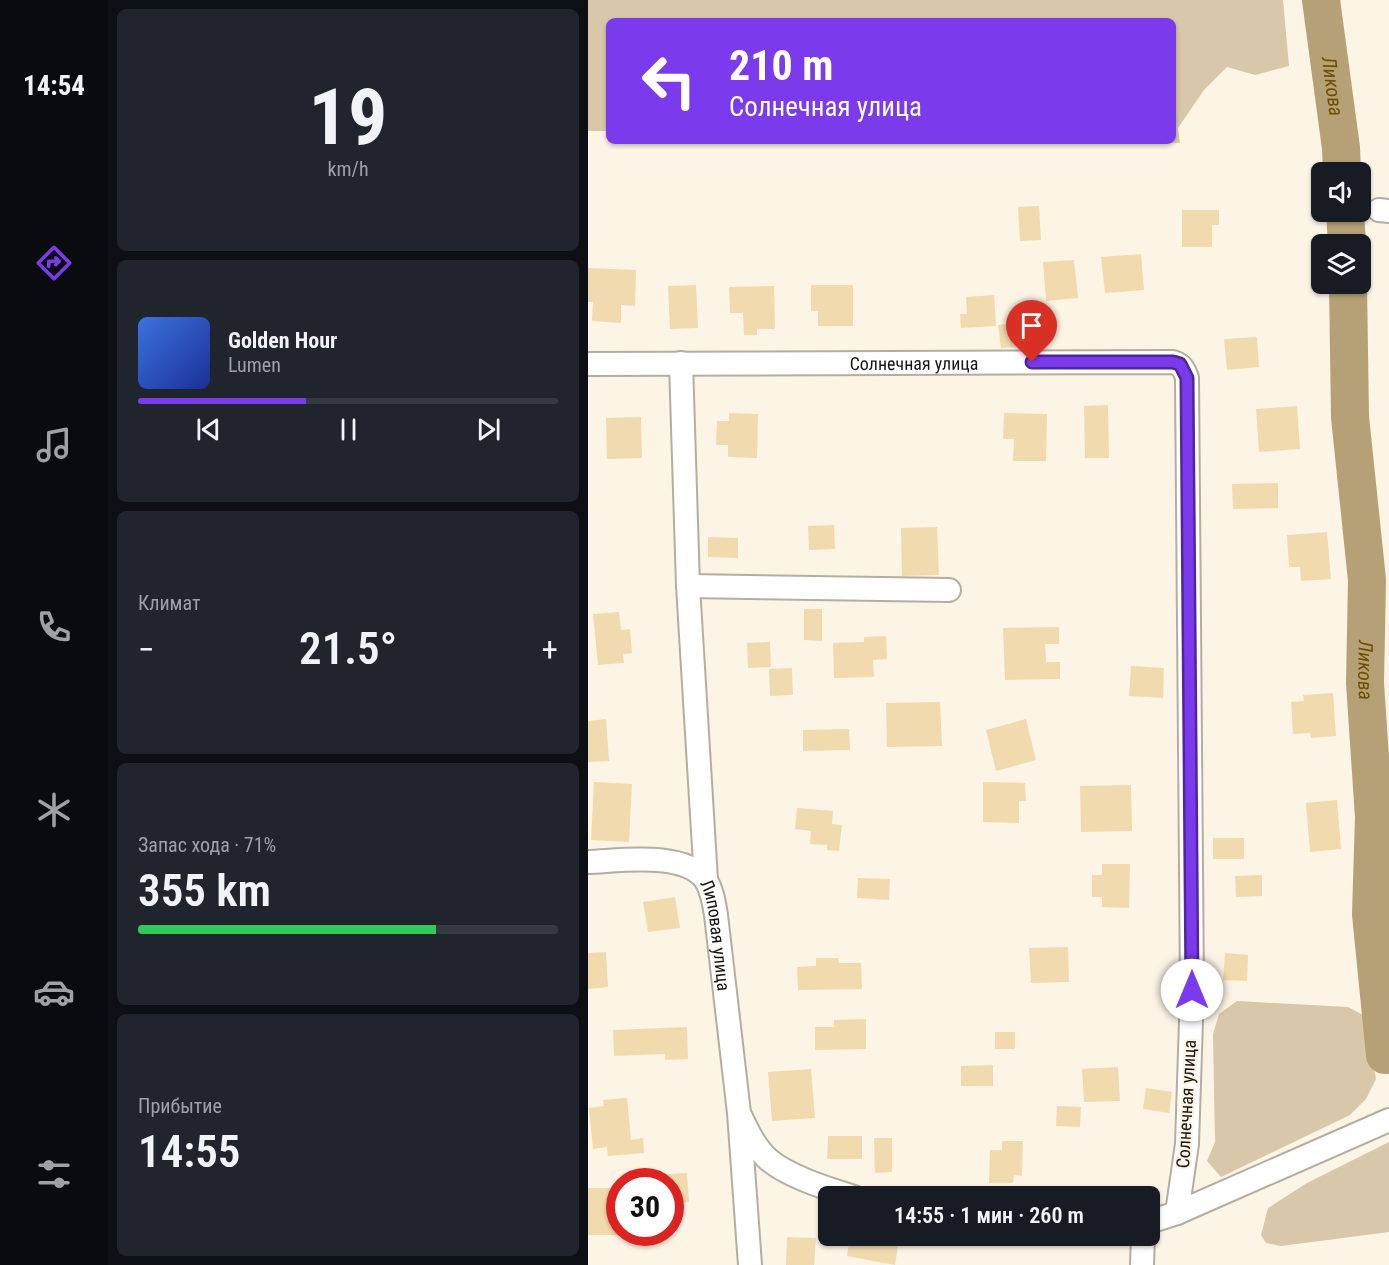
<!DOCTYPE html>
<html lang="ru">
<head>
<meta charset="utf-8">
<style>
  :root { --surface:#171b24; --page:#20242c; --text:#f1f3f6; --muted:#9ea1a6; --line:#363941; --accent:#7c3aed }
  body { margin:0; font-family:"Roboto Condensed",sans-serif; background:var(--page); color:var(--text); height:100vh; display:flex; flex-direction:column; font-size:22px; white-space:nowrap }
  * { box-sizing:border-box; margin:0 }
  p { font-size:20px; color:var(--muted) }
  .icon { flex:none; width:33px; height:33px; fill:none; stroke:currentColor; stroke-width:2; stroke-linecap:round; stroke-linejoin:round }
  .map { position:relative; flex:1; overflow:hidden }
  .side { display:flex; flex-direction:column; gap:9px; padding:9px; background:#0d0f14; width:480px }
  .side>* { flex:none }
  .banner { position:absolute; left:18px; top:18px; width:570px; height:126px; border-radius:9px; box-shadow:0 2px 4px #0004; background:#7c3aed; color:#fff; overflow:hidden }
  .controls { position:absolute; left:723px; top:162px; display:grid; gap:12px }
  .controls a { display:grid; place-items:center; width:60px; height:60px; border-radius:9px; background:var(--surface); box-shadow:0 2px 4px #0004; font-size:30px }
  .speed { position:absolute; left:18px; top:1168px; display:flex; gap:12px; font-size:30px; font-weight:700; text-align:center }
  .speed>* { display:grid; place-content:center; width:78px; height:78px; border-radius:50%; background:var(--surface); box-shadow:0 2px 4px #0004; line-height:1 }
  .speed .limit { border:9px solid #d22; background:#fff; color:#111 }
  .pin { position:absolute; display:grid; place-items:center; width:51px; height:51px; color:#fff; margin:-62px -26px; border-radius:50% 50% 50% 0; rotate:-45deg; box-shadow:0 0 6px #0007 }
  .pin .icon { rotate:45deg }
  .me { position:absolute; width:66px; margin:-33px; rotate:0deg; stroke-linejoin:round; filter:drop-shadow(0 0 4px #0008) }
  .turn { display:flex; align-items:center; gap:21px; height:126px; padding:0 24px; font-size:27px }
  .turn .icon { width:78px; height:78px; stroke-width:2.5 }
  .turn b { display:block; font-size:42px; line-height:51px }
  .big { font-size:45px; font-weight:600; line-height:1.1 }
  .side .tile { flex:1; display:flex; flex-direction:column; justify-content:center; gap:9px; min-width:0; padding:0 21px; border-radius:9px; background:var(--page) }
  .side .dial { align-items:center; gap:0 }
  .dial b { font-size:78px; line-height:1 }
  .song { display:flex; align-items:center; gap:18px }
  .cover { width:72px; height:72px; border-radius:9px; background:linear-gradient(135deg,hsl(220 70% 55%),hsl(230 70% 35%)) }
  .played { height:6px; border-radius:3px; background:linear-gradient(90deg,var(--accent) 40%,var(--line) 40%) }
  .keys { display:flex; justify-content:space-around; direction:ltr }
  .heat { display:flex; justify-content:space-between; align-items:center; font-size:33px; direction:ltr }
  .charge { height:9px; border-radius:4px; background:linear-gradient(90deg,#34c759 71%,var(--line) 0) }
  .trip { position:absolute; left:230px; top:1186px; width:342px; height:60px; border-radius:9px; background:var(--surface); box-shadow:0 2px 4px #0004; font-weight:600; line-height:60px; text-align:center }
  main { display:flex; flex:1; min-height:0 }
  .dock { display:flex; flex-direction:column; width:108px; justify-content:space-around; align-items:center; background:#090b0e; color:var(--muted) }
  .dock .icon { width:42px; height:42px }
  .dock .active { color:var(--accent) }
  .dock b { font-size:27px; color:var(--text) }
  .map>svg:first-child { display:block }
  .green { fill:#d8c7a8 }
  .lines { fill:none; stroke-linecap:round; stroke-linejoin:round }
  .river { stroke:#b6a076; stroke-width:38 }
  .building { fill:#f1dbae }
  .minor-casing { stroke:#b5aea0; stroke-width:26 }
  .minor { stroke:#fff; stroke-width:22 }
  .route-casing { stroke:#51269a; stroke-width:15 }
  .route { stroke:#7c3aed; stroke-width:10 }
  .labels { text-anchor:middle; dominant-baseline:central; stroke-width:4.5; stroke-linejoin:round; paint-order:stroke }
  .street-label { font-size:18px; fill:#181510; stroke:#fcf4e5 }
  .water-label { font-size:20px; font-style:italic; fill:#6c4f00; stroke:#fcf4e5 }
</style>
</head>
<body>
<main>
<nav class="dock">
<b>14:54</b>
<svg class="icon active" aria-label="directions" viewBox="0 0 24 24"><path d="M12 3l9 9-9 9-9-9zM9 14v-3h6M13 9l2 2-2 2"/></svg>
<svg class="icon" aria-label="music" viewBox="0 0 24 24"><path d="M9 18V5l10-2v13"/><circle cx="6" cy="18" r="3"/><circle cx="16" cy="16" r="3"/></svg>
<svg class="icon" aria-label="phone" viewBox="0 0 24 24"><path d="M5 4h4l2 5-3 2q2 4 5 5l2-3 5 2v4C11 20 4 13 5 4z"/></svg>
<svg class="icon" aria-label="climate" viewBox="0 0 24 24"><path d="M12 3v18M4 7l16 10M4 17L20 7"/></svg>
<svg class="icon" aria-label="car" viewBox="0 0 24 24"><path d="M5 17H2v-5l4-1 3-4h7l3 4 3 1v5h-3M9 17h6M6 11h13"/><circle cx="7" cy="17" r="2"/><circle cx="17" cy="17" r="2"/></svg>
<svg class="icon" aria-label="filters" viewBox="0 0 24 24"><path d="M4 7h16M4 17h16"/><circle cx="9" cy="7" r="2"/><circle cx="15" cy="17" r="2"/></svg>
</nav>
<section class="side">
<div class="tile dial"><b>19</b><p>km/h</p></div>
<div class="tile">
<div class="song"><i class="cover"></i><div><b>Golden Hour</b><p>Lumen</p></div></div>
<div class="played"></div>
<div class="keys"><svg class="icon" aria-label="previous" viewBox="0 0 24 24"><path d="M18 5L8 12l10 7zM5 5v14"/></svg><svg class="icon" aria-label="pause" viewBox="0 0 24 24"><path d="M8 5v14M16 5v14"/></svg><svg class="icon" aria-label="next" viewBox="0 0 24 24"><path d="M6 5l10 7-10 7zM19 5v14"/></svg></div>
</div>
<div class="tile"><p>Климат</p>
<div class="heat"><a>−</a><b class="big">21.5°</b><a>+</a></div>
</div>
<div class="tile"><p>Запас хода · 71%</p><b class="big">355 km</b><div class="charge"></div></div>
<div class="tile"><p>Прибытие</p><b class="big">14:55</b></div>
</section>
<div class="map">
<svg width="801" height="1265" viewBox="0 0 801 1265">
  <rect width="100%" height="100%" fill="#fcf4e5"/>
  <path class="green" d="M0,0h695l6,66 -34,9 -28,-8 -23,23 -26,38 2,15 -88,-2h81v-120h-564v110h-21z
    M649,1001l111,6 19,10 10,19 -5,22 4,21 -10,20 -16,16 -129,62 -14,-16 8,-19 -2,-108 6,-20z
    M801,1142v90l-108,14 -15,-3 -5,-8 7,-27 39,-25z"/>
  <g class="lines">
    <g class="river">
      <path id="s1" d="M733,0l20,148 1,24"/>
      <path d="M757,212l2,32"/>
      <path id="s2" d="M760,284l2,133 17,163 -2,103 9,134 -3,97 14,141"/>
    </g>
  </g>
  <path class="building" d="M451,206l2,34 -21,1 -2,-34z
    M594,210h37v15h-7v22h-30z
    M553,254l3,36 -39,3 -4,-36z
    M486,260l4,38 -32,3 -3,-39z
    M0,268l48,2 -1,36 -14,-1v18l-29,-2 1,-19h-5z
    M108,285l2,43 -28,1 -2,-43z
    M223,285h42v41h-35v-15h-7z
    M186,286l1,43h-18v6h-13l-1,-22h-13l-1,-26z
    M406,295l2,31 -35,2 -1,-14h7l-1,-17z
    M429,323l2,24 -18,1 -3,-23z
    M669,337l2,30 -32,3 -3,-31z
    M520,405l1,53h-24l-1,-52z
    M709,406l3,43 -41,3 -3,-43z
    M141,413l29,1 -1,44 -29,-1v-12h-12l1,-24h12z
    M416,413l43,1 -1,47h-33l1,-22h-11z
    M53,417l1,41 -35,1 -1,-41z
    M690,483v25l-45,1 -1,-25z
    M246,525l1,24 -26,1 -1,-24z
    M349,527l2,48 -37,1 -1,-48z
    M739,532l4,47 -30,2 -1,-14h-11l-2,-32z
    M120,537l30,1v20l-30,-1z
    M216,609h18v32l-18,-1z
    M31,612l2,18 9,-1 2,24 -9,1 1,9 -26,2 -5,-51z
    M471,627v17h-14l1,18h14v17l-55,1 -2,-52z
    M298,636l1,23 -14,1 1,17 -40,1 -1,-35 31,-1v-5z
    M182,642l1,25 -23,1 -1,-25z
    M543,666l33,2 -1,30 -34,-2z
    M204,668l1,27 -23,1 -1,-27z
    M745,693l3,43 -25,2 -1,-5 -17,1 -2,-32 13,-1 -1,-6z
    M352,702l2,44 -55,1 -1,-44z
    M18,719l3,42 -21,1v-41z
    M438,719l10,41 -40,11 -10,-41z
    M261,729l1,21 -47,1v-21z
    M6,782l38,2 -3,58 -38,-2z
    M395,782l42,1 1,18h-7v22l-36,-1z
    M543,785l1,46 -51,1 -1,-46z
    M749,800l4,49 -31,3 -4,-49z
    M209,808l36,3 -1,13 10,1 -3,26 -12,-1v-5l-17,-1 1,-13 -16,-2z
    M625,838h31v21h-31z
    M514,864h28l-1,44 -27,-1v-10h-10v-22h10z
    M674,875v21l-26,1 -1,-21z
    M270,878l32,1 -1,21 -32,-2z
    M87,897l5,31 -32,4 -5,-30z
    M480,947l1,35 -38,1 -2,-35z
    M18,952l2,35 -20,2v-36z
    M637,953l23,2 -1,26 -24,-1z
    M228,958h22l1,5h22l1,26 -64,1 -1,-23 19,-1z
    M278,1019v30l-51,1v-23h19v-7z
    M99,1027l1,32 -23,1v-6l-51,2 -1,-26z
    M407,1032h20v17h-20z
    M405,1065v21h-32v-20z
    M530,1067l2,34 -36,1 -2,-33z
    M223,1069l4,49 -43,3 -4,-49z
    M558,1088l26,4 -3,21 -26,-4z
    M39,1098l4,42 12,-2 1,15 -36,3 -1,-9 -14,2 -4,-41 15,-2 -1,-6z
    M469,1106l24,1 -1,20 -24,-1z
    M240,1136h34v23h-35z
    M286,1138h18v34l-17,1z
    M414,1141h21l-1,35 -8,-1 -1,8h-24l1,-33h12z
    M99,1173l2,29 -19,1v-21h-16v-7z
    M0,1188h32v47h-32z
    M262,1236h25l24,4 -4,25 -48,-9z
    M199,1237l29,1 -2,27h-28z"/>
  <g class="lines">
    <g class="minor-casing">
      <g id="minor">
        <path d="M791,210l10,1"/>
        <path d="M93,363l7,223 18,294"/>
        <path id="s3" d="M0,364l585,-2c9,3 11,7 14,16l5,612 -5,154 -10,69"/>
        <path d="M100,586l261,4"/>
        <path id="s4" d="M0,862c32,-1 95,-11 117,17 7,10 9,24 11,36l23,198 11,152"/>
        <path d="M153,1117c7,15 15,32 28,43 20,17 60,29 85,37"/>
        <path d="M561,1222l28,-9 212,-93"/>
        <path d="M554,1265l1,-29"/>
      </g>
    </g>
    <use href="#minor" class="minor"/>
  </g>
  <g class="lines">
    <g class="route-casing">
      <path id="route" d="M444,362h141l7,2 7,14 5,612"/>
    </g>
    <use href="#route" class="route"/>
  </g>
  <g class="labels">
    <g class="street-label">
      <text stroke="none"><textPath href="#s3" startOffset="326">Солнечная улица</textPath></text>
      <text stroke="none"><textPath href="#s4" startOffset="180">Липовая улица</textPath></text>
      <text transform="translate(598 1104) rotate(-87)">Солнечная улица</text>
    </g>
    <g class="water-label">
      <text stroke="none"><textPath href="#s1" startOffset="87">Ликова</textPath></text>
      <text stroke="none"><textPath href="#s2" startOffset="387">Ликова</textPath></text>
    </g>
  </g>
</svg>
<div class="controls">
<a><svg class="icon" aria-label="sound" viewBox="0 0 24 24"><path d="M4 9h4l5-4v14l-5-4H4zM17 9q2 3 0 6"/></svg></a>
<a><svg class="icon" aria-label="layers" viewBox="0 0 24 24"><path d="M12 4l9 5-9 5-9-5zM3 14l9 5 9-5"/></svg></a>
</div>
<div class="speed"><div class="limit">30</div></div>
<div class="pin" style="left:444px;top:362px;background:#d93025"><svg class="icon" aria-label="arrive" viewBox="0 0 24 24"><path d="M6 21V4h12l-3 4 3 4H6"/></svg></div>
<svg class="me" style="left:604px;top:990px" viewBox="-20 -20 40 40"><circle r="19" fill="#fff"/><path d="M0-13L10 11 0 6-10 11z" fill="#7c3aed"/></svg>
<div class="trip">14:55 · 1 мин · 260 m</div>
<div class="banner">
<div class="turn"><svg class="icon" aria-label="left" viewBox="0 0 24 24"><path d="M17 20v-9H6M10 6l-5 5 5 5"/></svg><div><b>210 m</b>Солнечная улица</div></div>
</div>
</div>
</main>
</body>
</html>
